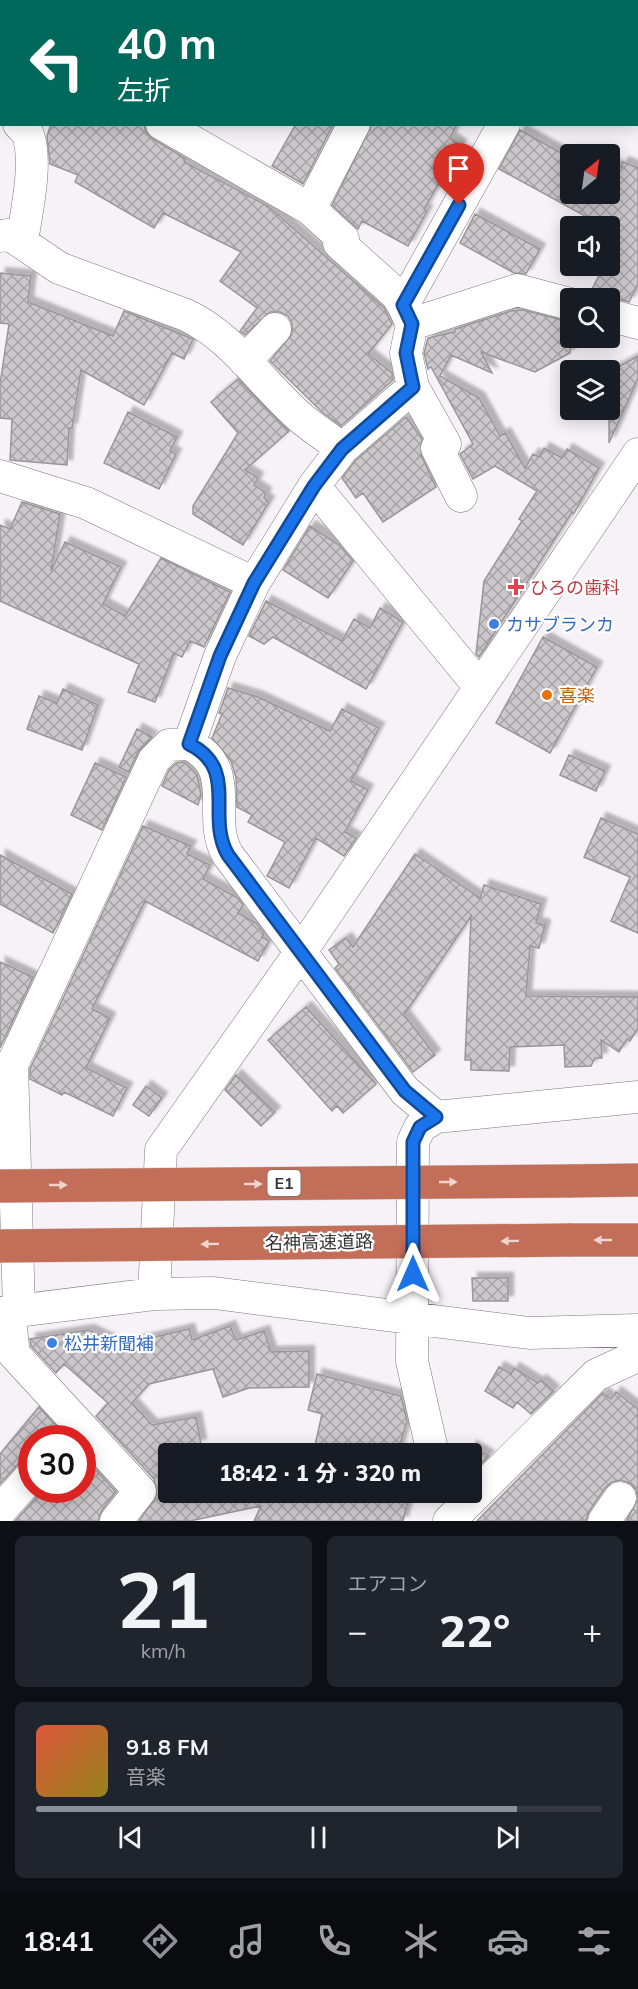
<!DOCTYPE html>
<html lang="ja">
<head>
<meta charset="utf-8">
<style>
  :root { --surface:#171b24; --page:#20242c; --text:#f1f3f6; --muted:#9ea1a6; --line:#363941; --accent:#8c9099 }
  body { margin:0; font-family:Mulish,"Noto Sans JP",sans-serif; background:var(--page); color:var(--text); height:100vh; display:flex; flex-direction:column; font-size:22px; white-space:nowrap }
  * { box-sizing:border-box; margin:0 }
  p { font-size:20px; color:var(--muted) }
  .icon { flex:none; width:33px; height:33px; fill:none; stroke:currentColor; stroke-width:2; stroke-linecap:round; stroke-linejoin:round }
  .map { position:relative; height:1521px; overflow:hidden }
  .sheet { display:flex; flex-direction:column; gap:15px; padding:15px; background:#0d0f14; flex:1 }
  .sheet>* { flex:none }
  .guide { position:absolute; left:0px; top:0px; width:639px; height:126px; box-shadow:0 3px 15px #0003; background:#00695c; color:#fff; overflow:hidden }
  .needle { width:39px; rotate:29deg }
  .tools { position:absolute; left:560px; top:144px; display:grid; gap:12px }
  .tools a { display:grid; place-items:center; width:60px; height:60px; border-radius:6px; background:var(--surface); box-shadow:0 3px 15px #0003; font-size:30px }
  .speed { position:absolute; left:18px; top:1425px; display:flex; gap:12px; font-size:30px; font-weight:700; text-align:center }
  .speed>* { display:grid; place-content:center; width:78px; height:78px; border-radius:50%; background:var(--surface); box-shadow:0 3px 15px #0003; line-height:1 }
  .speed .limit { border:9px solid #d22; background:#fff; color:#111 }
  .pin { position:absolute; display:grid; place-items:center; width:51px; height:51px; color:#fff; margin:-62px -26px; border-radius:50% 50% 50% 0; rotate:-45deg; box-shadow:0 0 6px #0007 }
  .pin .icon { rotate:45deg }
  .me { position:absolute; width:66px; margin:-33px; rotate:0deg; stroke-linejoin:round; filter:drop-shadow(0 0 4px #0008) }
  .turn { display:flex; align-items:center; gap:21px; height:126px; padding:0 18px; font-size:27px }
  .turn .icon { width:78px; height:78px; stroke-width:2.5 }
  .turn b { display:block; font-size:42px; line-height:51px }
  .big { font-size:45px; font-weight:800; line-height:1.1 }
  .sheet .widget { flex:1; display:flex; flex-direction:column; justify-content:center; gap:9px; min-width:0; padding:0 21px; border-radius:9px; background:var(--page) }
  .sheet .dial { align-items:center; gap:0 }
  .dial b { font-size:78px; line-height:1 }
  .song { display:flex; align-items:center; gap:18px }
  .cover { width:72px; height:72px; border-radius:9px; background:linear-gradient(135deg,hsl(10 70% 55%),hsl(50 70% 35%)) }
  .played { height:6px; border-radius:3px; background:linear-gradient(90deg,var(--accent) 85%,var(--line) 85%) }
  .keys { display:flex; justify-content:space-around; direction:ltr }
  .heat { display:flex; justify-content:space-between; align-items:center; font-size:33px; direction:ltr }
  .sheet .tiles { flex:1; display:grid; gap:15px; grid-template-columns:1fr 1fr }
  .widget:last-child { grid-column:span 2 }
  .trip { position:absolute; left:158px; top:1443px; width:324px; height:60px; border-radius:6px; background:var(--surface); box-shadow:0 3px 15px #0003; font-weight:800; line-height:60px; text-align:center }
  .tab-bar { display:flex; height:96px; justify-content:space-around; align-items:center; background:#090b0e; color:var(--muted) }
  .tab-bar .icon { width:42px; height:42px }
  .tab-bar .selected { color:var(--accent) }
  .tab-bar b { font-size:27px; color:var(--text) }
  .map>svg:first-child { display:block }
  .building { fill:url(#building-cross-hatch); stroke:#9a969a; stroke-width:1.5; filter:url(#shadow) }
  .lines { fill:none; stroke-linecap:round; stroke-linejoin:round }
  .minor-casing { stroke:#7e797d; stroke-width:33 }
  .highway-casing { stroke:#cfcecf; stroke-width:34 }
  .minor { stroke:#fff; stroke-width:32 }
  .highway { stroke:#c26e58; stroke-width:33 }
  .highway-bridge-casing { stroke:#cfcecf; stroke-width:34; stroke-linecap:butt }
  .highway-bridge { stroke:#c26e58; stroke-width:33 }
  .oneway { fill:#edd4cd }
  .route-casing { stroke:#114b97; stroke-width:15 }
  .route { stroke:#1a73e8; stroke-width:10 }
  .health-dot { fill:#e0444e; stroke:#fff; stroke-width:2 }
  .shop-dot { fill:#3f7fe0; stroke:#fff; stroke-width:2 }
  .food-dot { fill:#e8710a; stroke:#fff; stroke-width:2 }
  .labels { text-anchor:middle; dominant-baseline:central; stroke-width:4.5; stroke-linejoin:round; paint-order:stroke }
  .shield { fill:#fff; stroke:#727172; stroke-width:1.5 }
  .shield-label { font-size:16px; font-weight:bold; fill:#363435 }
  .health-label { font-size:18px; fill:#be3a42; stroke:#fff; text-anchor:start }
  .shop-label { font-size:18px; fill:#366cbe; stroke:#fff; text-anchor:start }
  .food-label { font-size:18px; fill:#c56008; stroke:#fff; text-anchor:start }
  .street-label { font-size:18px; fill:#363435; stroke:#fff }
</style>
</head>
<body>
<div class="map">
<svg width="638" height="1521" viewBox="0 0 638 1521">
  <defs>
    <pattern id="building-cross-hatch" width="8" height="8" patternUnits="userSpaceOnUse" patternTransform="scale(1.5)"><rect width="8" height="8" fill="#cbc7cb"/><path d="M0 0l8 8M0 8l8-8" fill="none" stroke="#a6a2a6"/></pattern>
    <filter id="shadow"><feDropShadow dx="5.5" dy="-5.5" stdDeviation="1.5" flood-color="#0004"/></filter>
  </defs>
  <rect width="100%" height="100%" fill="#f7f2f7"/>
  <path class="building" d="M51,124h93l2,8 7,7 33,20 -2,3 84,44 116,102 8,16 -24,30 24,19 1,7 -52,46 -19,-14 -52,-51 22,-27v-10l-4,-8 -8,-4h-10l-25,23 -5,-4 17,-23 -37,-27 21,-29 -78,-39 -9,15 -79,-46 3,-7 -28,-11 -3,-28z
    M296,124h37l-30,60 -31,-18z
    M372,124h85l-7,14 11,7 -37,64 3,2 -19,35 -46,-25 -4,8 -26,-24z
    M520,130l50,28v36h39v-31l12,5 2,-6 15,6v116l-9,18 -16,-4h-13l-10,-5 14,-27h5v-40h-26l4,-9 -88,-48z
    M475,214l65,35 -14,25 -12,-1 -54,-30z
    M0,273l31,3 -3,26 85,34 11,-25 69,28 -9,20 -12,-6 -28,52 -63,-35 -9,58h-3l-2,37 -57,-5 2,-41 -12,-1v-34l9,-60 -9,-1z
    M523,310l47,12v31l-35,19 -54,-20 11,21 -41,-18 -11,21 39,22 21,38 5,-3 20,35 8,-14 6,3 5,-9 18,10 5,-9 32,19 -25,45 -2,-1 -93,145 -3,-3 8,-73 38,-60 -3,-2 18,-28 -42,-25 -22,13 -13,-25 13,-10 -42,-77 -3,2 -4,-16 4,-15 27,-6v-3l56,-18z
    M638,356v22l-29,65v-71z
    M238,379l51,52 -44,39 13,8 -4,7 12,8 -2,5 5,4 -26,43 -50,-31v-8l45,-73 -27,-31z
    M128,412l49,25 -7,14 6,3 -17,35 -55,-26z
    M406,417l16,22 -1,16 15,32 -53,35 -20,-29 -7,5 -14,-20 13,-17z
    M22,502l38,12 -9,57 14,-29 56,25 -18,37 22,12 36,-58 69,34 -26,55 -14,-6 -8,16 -8,-4 -19,49 -27,-10 11,-28 -139,-63v-76l10,4z
    M310,526l29,19 14,16 -25,37 -45,-28z
    M266,601l76,40 12,-22 16,9 10,-20 23,14 -37,67 -93,-52 -9,7 -15,-8z
    M543,637l54,30 -47,86 -54,-30z
    M228,688l30,9 72,34 12,-22 37,19 -28,53 17,9 -23,42 11,6 -12,18 -28,-18 -27,50 -22,-12 18,-34 -37,-20 4,-7 -15,-8 -1,-29 -5,-17 -19,-23 10,-24 -3,-1z
    M63,689l35,16 -16,45 -55,-21 12,-33 18,7z
    M137,729l15,8 -14,15 -9,20 -10,-5z
    M569,755l36,16 -9,20 -36,-16z
    M184,762l13,13 4,20 -3,10 -36,-19 7,-16 8,-7z
    M95,763l31,14 -24,53 -31,-15z
    M601,818l37,16v99l-27,-12 19,-44 -46,-20z
    M143,826l48,20 -4,8 23,11 -7,14 35,19 5,7 -5,8 18,10 8,10 -2,4 7,4 -11,20 -113,-60 -53,108 18,9 -24,50 41,20 -14,28 -49,-24 -2,3 -32,-16v-10z
    M415,854l65,44 4,-13 57,19 -5,19 9,2 -6,23 -9,-2 -4,50 112,1v31l-8,13 -3,-2 -8,13 -18,-12 1,18h-7l-4,8 -26,1 -1,-22 -54,2 -1,24 -38,-1v-10h-6l6,-144 -67,99 31,40 -22,17 -78,-104 4,-4 -10,-14 17,-12 7,9z
    M0,855l72,39 -19,39 -53,-29z
    M0,962l33,15 -33,71z
    M306,1007l70,77 -33,29 -6,-7 -5,5 -64,-71z
    M236,1075l39,37 -14,14 -36,-36z
    M146,1086l16,12 -13,18 -16,-11z
    M472,1278h36v23h-35z
    M230,1326l6,14 28,-9 7,21 38,-1v36l-60,1 -26,9 -10,-28 -64,15 -17,19 20,22 44,-8 5,27 -33,5v43h223l18,5 -6,24h-149l7,-15 -71,15h-51l18,-26 -3,-16 -58,-63 12,-13 -44,-39 -8,9 -25,-27 -1,-7 59,-9 31,15 69,-16 3,11z
    M499,1367l12,7 3,-6 24,15 3,-3 13,11 -23,23 -14,-12 -4,6 -28,-17z
    M317,1374l84,22 6,25 -10,33h-84l9,-40 -14,-4z
    M616,1392l22,17v112h-12l12,-22 -2,-9 -5,-6 -10,-4 -9,2 -7,6 -16,23 -3,10h-109l126,-128 8,6z
    M39,1407l28,31h-35v20l-13,5 -19,21v-30z
    M471,1446l18,10 -18,18z
    M82,1455l34,37 -14,18 -4,11h-83l28,-31h39z"/>
  <g class="lines">
    <g class="minor-casing">
      <path id="minor" d="M102,2v-2
        M418,2l1,-2
        M566,2l1,-2
        M19,124c3,4 8,7 9,11 10,28 -2,78 -6,107
        M162,124l148,85 33,30 -4,4 58,52 6,10 9,19 -6,29 7,34 32,57 -8,4 24,48
        M310,209l44,-85
        M0,236l8,-1 7,3 44,30 127,47c47,22 76,69 115,103 13,11 28,20 41,31
        M403,305l101,-181
        M609,315l29,8
        M412,324l105,-34 53,14
        M245,361l30,-32
        M0,476l86,27 168,80
        M314,486l166,201
        M189,744l31,-88 34,-73 60,-97 28,-37 71,-62
        M154,1294l7,-144 139,-197 338,-499
        M19,1310l-7,-245 142,-305 15,-15 20,-1c51,25 16,73 39,111l177,236 31,26
        M9,1312l5,42 126,137 -24,30
        M0,1313l154,-19 60,-1 315,40 109,-3
        M433,1454l-21,-93 1,-219 7,-15 16,-10 202,-20
        M0,1511l32,-36
        M449,1521l147,-146 41,-19
        M604,1521l16,-23"/>
    </g>
    <g class="highway-casing">
      <path id="highway" d="M569,1181l69,-1
        M568,1240h70"/>
    </g>
    <use href="#minor" class="minor"/>
    <use href="#highway" class="highway"/>
    <g class="highway-bridge-casing">
      <path id="highway-bridge" d="M0,1186l569,-5
        M0,1246l568,-6"/>
    </g>
    <use href="#highway-bridge" class="highway-bridge"/>
  </g>
  <defs><path id="oneway-solid" d="M-6-.8H1V-3.2L6.5 0L1 3.2V.8H-6Z" transform="scale(1.5)"/></defs>
  <g class="oneway">
    <use href="#oneway-solid" transform="translate(448 1182)"/>
    <use href="#oneway-solid" transform="translate(253 1184)"/>
    <use href="#oneway-solid" transform="translate(58 1185)"/>
    <use href="#oneway-solid" transform="translate(603 1240) rotate(180)"/>
    <use href="#oneway-solid" transform="translate(510 1241) rotate(179)"/>
    <use href="#oneway-solid" transform="translate(210 1244) rotate(179)"/>
  </g>
  <g class="lines">
    <g class="route-casing">
      <path id="route" d="M413,1274v-132l7,-15 16,-10 -31,-26 -177,-236c-23,-39 12,-86 -39,-111l31,-88 34,-73 60,-97 28,-37 71,-62 -7,-34 6,-29 -9,-19 56,-100"/>
    </g>
    <use href="#route" class="route"/>
  </g>
  <path class="health-dot" d="M513 578h6v6h6v6h-6v6h-6v-6h-6v-6h6z"/>
  <g class="shop-dot">
    <circle cx="494" cy="624" r="6"/>
    <circle cx="52" cy="1343" r="6"/>
  </g>
  <circle class="food-dot" cx="547" cy="695" r="6"/>
  <g class="labels">
    <rect class="shield" x="267.5" y="1170" width="33" height="26" rx="4.5"/>
    <g class="shield-label">
      <text x="284" y="1183">E1</text>
    </g>
    <g class="health-label">
      <text x="530" y="587">ひろの歯科</text>
    </g>
    <g class="shop-label">
      <text x="506" y="624">カサブランカ</text>
      <text x="64" y="1343">松井新聞補</text>
    </g>
    <g class="food-label">
      <text x="559" y="695">喜楽</text>
    </g>
    <g class="street-label">
      <text transform="translate(319 1242) rotate(-1)">名神高速道路</text>
    </g>
  </g>
</svg>
<div class="tools">
<a><svg class="needle" viewBox="-14 -14 28 28"><path d="M0-13l5 13h-10z" fill="#e53935"/><path d="M0 13l5-13h-10z" fill="#9ea1a6"/></svg></a>
<a><svg class="icon" aria-label="sound" viewBox="0 0 24 24"><path d="M4 9h4l5-4v14l-5-4H4zM17 9q2 3 0 6"/></svg></a>
<a><svg class="icon" aria-label="search" viewBox="0 0 24 24"><circle cx="10" cy="10" r="6"/><path d="M15 15l6 6"/></svg></a>
<a><svg class="icon" aria-label="layers" viewBox="0 0 24 24"><path d="M12 4l9 5-9 5-9-5zM3 14l9 5 9-5"/></svg></a>
</div>
<div class="speed"><div class="limit">30</div></div>
<div class="pin" style="left:459px;top:205px;background:#d93025"><svg class="icon" aria-label="arrive" viewBox="0 0 24 24"><path d="M6 21V4h12l-3 4 3 4H6"/></svg></div>
<svg class="me" style="left:413px;top:1274px" viewBox="-20 -20 40 40"><path d="M0-17L14 15 0 8-14 15z" fill="#1a73e8" stroke="#fff" stroke-width="4"/></svg>
<div class="trip">18:42 · 1 分 · 320 m</div>
<div class="guide">
<div class="turn"><svg class="icon" aria-label="left" viewBox="0 0 24 24"><path d="M17 20v-9H6M10 6l-5 5 5 5"/></svg><div><b>40 m</b>左折</div></div>
</div>
</div>
<section class="sheet">
<div class="tiles">
<div class="widget dial"><b>21</b><p>km/h</p></div>
<div class="widget"><p>エアコン</p>
<div class="heat"><a>−</a><b class="big">22°</b><a>+</a></div>
</div>
<div class="widget">
<div class="song"><i class="cover"></i><div><b>91.8 FM</b><p>音楽</p></div></div>
<div class="played"></div>
<div class="keys"><svg class="icon" aria-label="previous" viewBox="0 0 24 24"><path d="M18 5L8 12l10 7zM5 5v14"/></svg><svg class="icon" aria-label="pause" viewBox="0 0 24 24"><path d="M8 5v14M16 5v14"/></svg><svg class="icon" aria-label="next" viewBox="0 0 24 24"><path d="M6 5l10 7-10 7zM19 5v14"/></svg></div>
</div>
</div>
</section>
<nav class="tab-bar">
<b>18:41</b>
<svg class="icon selected" aria-label="directions" viewBox="0 0 24 24"><path d="M12 3l9 9-9 9-9-9zM9 14v-3h6M13 9l2 2-2 2"/></svg>
<svg class="icon" aria-label="music" viewBox="0 0 24 24"><path d="M9 18V5l10-2v13"/><circle cx="6" cy="18" r="3"/><circle cx="16" cy="16" r="3"/></svg>
<svg class="icon" aria-label="phone" viewBox="0 0 24 24"><path d="M5 4h4l2 5-3 2q2 4 5 5l2-3 5 2v4C11 20 4 13 5 4z"/></svg>
<svg class="icon" aria-label="climate" viewBox="0 0 24 24"><path d="M12 3v18M4 7l16 10M4 17L20 7"/></svg>
<svg class="icon" aria-label="car" viewBox="0 0 24 24"><path d="M5 17H2v-5l4-1 3-4h7l3 4 3 1v5h-3M9 17h6M6 11h13"/><circle cx="7" cy="17" r="2"/><circle cx="17" cy="17" r="2"/></svg>
<svg class="icon" aria-label="filters" viewBox="0 0 24 24"><path d="M4 7h16M4 17h16"/><circle cx="9" cy="7" r="2"/><circle cx="15" cy="17" r="2"/></svg>
</nav>
</body>
</html>
